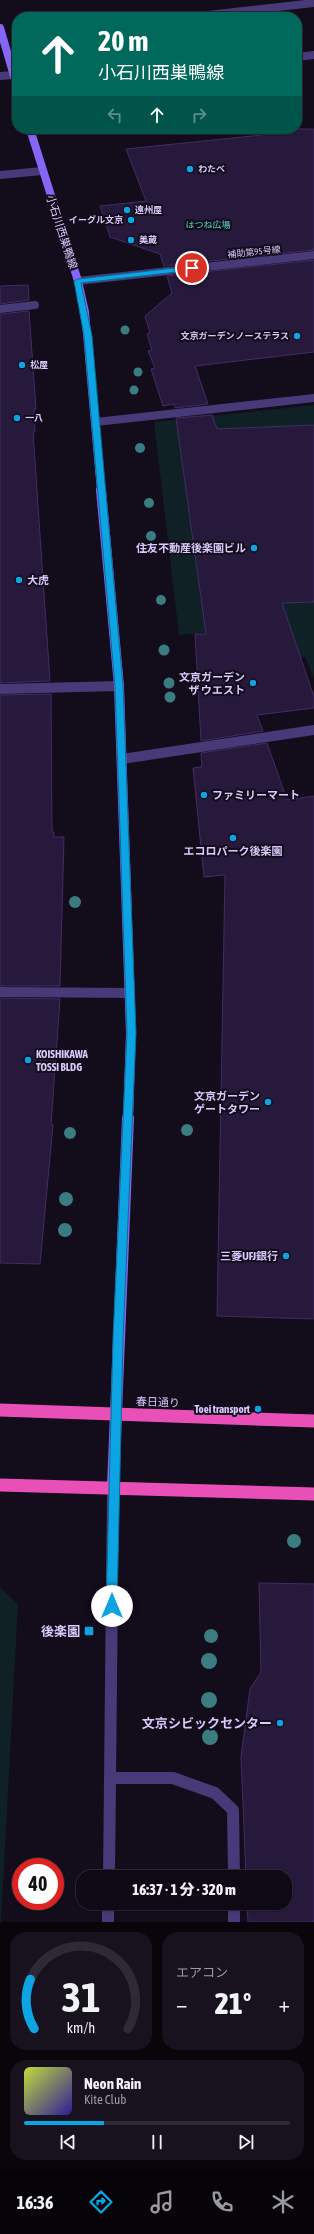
<!DOCTYPE html>
<html lang="ja">
<head>
<meta charset="utf-8">
<style>
  :root { --surface:#0e0914; --page:#17121d; --text:#f1f3f6; --muted:#9b9aa0; --line:#2e2a34; --accent:#0da4e4 }
  body { margin:0; font-family:"Asap Condensed","Noto Sans JP",sans-serif; background:var(--page); color:var(--text); height:100vh; display:flex; flex-direction:column; font-size:15px; white-space:nowrap }
  * { box-sizing:border-box; margin:0 }
  p { font-size:13px; color:var(--muted) }
  .icon { flex:none; width:22px; height:22px; fill:none; stroke:currentColor; stroke-width:2; stroke-linecap:round; stroke-linejoin:round }
  .map { position:relative; height:1922px; overflow:hidden }
  .details { display:flex; flex-direction:column; gap:10px; padding:10px; background:#08050b; flex:1 }
  .details>* { flex:none }
  .banner { position:absolute; left:12px; top:12px; width:290px; height:122px; border-radius:16px; box-shadow:0 1px 3px #0004,0 0 0 1px var(--line); background:#00695c; color:#fff; overflow:hidden }
  .speed { position:absolute; left:12px; top:1858px; display:flex; gap:8px; font-size:20px; font-weight:700; text-align:center }
  .speed>* { display:grid; place-content:center; width:52px; height:52px; border-radius:50%; background:var(--surface); box-shadow:0 1px 3px #0004,0 0 0 1px var(--line); line-height:1 }
  .speed .limit { border:6px solid #d22; background:#fff; color:#111 }
  .pin { position:absolute; display:grid; place-items:center; width:34px; height:34px; color:#fff; margin:-17px; border:2px solid #fff; border-radius:50%; box-shadow:0 1px 4px #0007 }
  .me { position:absolute; width:44px; margin:-22px; rotate:0deg; stroke-linejoin:round; filter:drop-shadow(0 0 3px #0008) }
  .turn { display:flex; align-items:center; gap:14px; height:84px; padding:0 20px; font-size:18px }
  .turn .icon { width:52px; height:52px; stroke-width:2.5 }
  .turn b { display:block; font-size:28px; line-height:34px }
  .lanes { display:flex; align-items:center; height:38px; padding:0 20px; background:#0003; justify-content:center; gap:20px; direction:ltr }
  .lanes .off { opacity:.35 }
  .big { font-size:30px; font-weight:800; line-height:1.1 }
  .details .widget { flex:1; display:flex; flex-direction:column; justify-content:center; gap:6px; min-width:0; padding:0 14px; border-radius:16px; background:var(--page) }
  .details .dial { align-items:center; gap:0 }
  .dial svg { height:104px; overflow:visible; fill:none; stroke:var(--line); stroke-width:7; stroke-linecap:round; text-anchor:middle }
  .dial text { fill:var(--text); stroke:none }
  .song { display:flex; align-items:center; gap:12px }
  .cover { width:48px; height:48px; border-radius:6px; background:linear-gradient(135deg,hsl(70 70% 55%),hsl(250 70% 35%)) }
  .played { height:4px; border-radius:2px; background:linear-gradient(90deg,var(--accent) 30%,var(--line) 30%) }
  .keys { display:flex; justify-content:space-around; direction:ltr }
  .heat { display:flex; justify-content:space-between; align-items:center; font-size:22px; direction:ltr }
  .details .tiles { flex:1; display:grid; gap:10px; grid-template-columns:1fr 1fr }
  .widget:last-child { grid-column:span 2 }
  .trip { position:absolute; left:76px; top:1870px; width:216px; height:40px; border-radius:16px; background:var(--surface); box-shadow:0 1px 3px #0004,0 0 0 1px var(--line); font-weight:800; line-height:40px; text-align:center }
  .tab-bar { display:flex; height:64px; justify-content:space-around; align-items:center; background:#060408; color:var(--muted) }
  .tab-bar .icon { width:28px; height:28px }
  .tab-bar .on { color:var(--accent) }
  .tab-bar b { font-size:18px; color:var(--text) }
  .map>svg:first-child { display:block }
  .green { fill:#0f2125 }
  .building { fill:#27193b; stroke:#432c66 }
  .lines { fill:none; stroke-linecap:round; stroke-linejoin:round }
  .service-far1 { stroke:#483978; stroke-width:10 }
  .service { stroke:#483978; stroke-width:12 }
  .pedestrian { stroke:#483978; stroke-width:8 }
  .minor-far1 { stroke:#483978; stroke-width:8 }
  .minor { stroke:#483978; stroke-width:10 }
  .tertiary-far1 { stroke:#483978; stroke-width:8 }
  .tertiary { stroke:#483978; stroke-width:12 }
  .secondary-far2 { stroke:#8665f7; stroke-width:8 }
  .secondary-far1 { stroke:#8665f7; stroke-width:10 }
  .secondary { stroke:#8665f7; stroke-width:12 }
  .trunk { stroke:#e850b8; stroke-width:13 }
  .tree { fill:#3a7c7f }
  .route { fill:#0da4e4; stroke:#086b94 }
  .poi-dot { fill:#0da4e4; stroke:#120c1b; stroke-width:1.5 }
  .labels { text-anchor:middle; dominant-baseline:central; stroke-width:4; stroke-linejoin:round; paint-order:stroke }
  .far-poi-label { font-size:9px; font-weight:bold; fill:#d9c9fc; stroke:#120c1b; text-anchor:start }
  .far-park-label { font-size:9px; fill:#5ad7d0; stroke:#120c1b }
  .far-street-label { font-size:9px; fill:#d9c9fc; stroke:#120c1b }
  .street-label { font-size:11px; fill:#d9c9fc; stroke:#120c1b }
  .poi-label { font-size:11px; font-weight:bold; fill:#d9c9fc; stroke:#120c1b; text-anchor:end }
  .near-poi-label { font-size:13px; font-weight:bold; fill:#d9c9fc; stroke:#120c1b; text-anchor:end }
</style>
</head>
<body>
<div class="map">
<svg width="314" height="1922" viewBox="0 0 314 1922">
  <rect width="100%" height="100%" fill="#120c1b"/>
  <path class="green" d="M314,405v20l-136,6 24,176 112,-6v77l-9,-21 -50,4 -3,-33 -73,7 -25,-213z
    M0,1587l18,17 -17,318h-1z"/>
  <path class="building" d="M260,129h54v121l-150,16 -4,-12 -50,-17 -10,-31 46,-5 -20,-52 136,-14z
    M314,260v92l-119,14 13,38 -33,4 -1,-4 -11,2 -12,-37 4,-1 -7,-17 4,-1 -5,-16 3,-1 -5,-17 27,-23 -5,-17z
    M28,285l1,15 -29,4v-18z
    M29,311l7,98h-2l1,23h-2l17,249 -50,2v-369z
    M212,415l5,14 97,-4v177l-32,1 32,94v11l-57,7 6,16 -62,10 -6,-107h11l-30,-216z
    M51,694l1,138h2v5h10l-4,149h-60v-291z
    M267,743l20,57 27,-4v523l-97,-3 8,-441 -21,2 -11,-109 9,-1 -1,-14z
    M0,998l60,1 -9,126h2l-13,139 -40,-1z
    M259,1583l55,1v338h-66l-1,-19h38v-26h-39l-5,-120 9,-68 11,-17z"/>
  <g class="lines">
    <path class="service-far1" d="M0,992l130,1"/>
    <path class="service" d="M111,1778h62l42,15 18,17 1,67
      M234,1903v19"/>
    <path class="pedestrian" d="M0,309l35,-4"/>
    <path class="minor-far1" d="M190,17l124,-14
      M297,57l17,-2
      M0,76l14,-1
      M0,175l42,-4
      M96,422l218,-24"/>
    <path class="minor" d="M0,689l119,-3
      M122,759l192,-29"/>
    <path class="tertiary-far1" d="M78,281l236,-26"/>
    <path class="tertiary" d="M109,1877l4,-390
      M108,1903v19"/>
    <path class="secondary-far2" d="M0,28l17,58
      M30,129l48,152 7,31 16,179"/>
    <path class="secondary-far1" d="M101,490l18,196 12,347 -3,86"/>
    <path class="secondary" d="M113,1487l15,-369"/>
    <path class="trunk" d="M0,1410l314,11
      M0,1485l314,9"/>
  </g>
  <g class="tree">
    <circle cx="125" cy="330" r="4.5"/>
    <circle cx="138" cy="372" r="4.5"/>
    <circle cx="134" cy="390" r="4.5"/>
    <circle cx="140" cy="448" r="5"/>
    <circle cx="149" cy="503" r="5"/>
    <circle cx="151" cy="536" r="5"/>
    <circle cx="161" cy="600" r="5"/>
    <circle cx="164" cy="650" r="5.5"/>
    <circle cx="169" cy="683" r="5.5"/>
    <circle cx="170" cy="697" r="5.5"/>
    <circle cx="75" cy="902" r="6"/>
    <circle cx="187" cy="1130" r="6"/>
    <circle cx="70" cy="1133" r="6"/>
    <circle cx="66" cy="1199" r="7"/>
    <circle cx="65" cy="1230" r="7"/>
    <circle cx="294" cy="1541" r="7"/>
    <circle cx="211" cy="1636" r="7"/>
    <circle cx="209" cy="1661" r="8"/>
    <circle cx="209" cy="1700" r="8"/>
    <circle cx="210" cy="1737" r="8"/>
  </g>
  <path class="route" d="M192,266l4,2 -1,2 -114,13 11,53 31,350 13,347 -13,306 -6,267 -1,4 -4,1 -4,-1 -2,-4 7,-267 14,-306 -12,-347 -31,-350 -10,-55 4,-2z"/>
  <g class="poi-dot">
    <circle cx="190" cy="169" r="4"/>
    <circle cx="127" cy="210" r="4"/>
    <circle cx="131" cy="220" r="4"/>
    <circle cx="131" cy="240" r="4"/>
    <circle cx="297" cy="336" r="4"/>
    <circle cx="22" cy="365" r="4"/>
    <circle cx="17" cy="418" r="4"/>
    <circle cx="254" cy="548" r="4"/>
    <circle cx="19" cy="580" r="4"/>
    <circle cx="253" cy="683" r="4"/>
    <circle cx="204" cy="795" r="4"/>
    <circle cx="233" cy="838" r="4"/>
    <circle cx="28" cy="1060" r="4"/>
    <circle cx="268" cy="1102" r="4"/>
    <circle cx="286" cy="1256" r="4"/>
    <circle cx="258" cy="1409" r="4"/>
    <rect x="84" y="1626" width="10" height="10" rx="2"/>
    <circle cx="280" cy="1723" r="4"/>
  </g>
  <g class="labels">
    <g class="far-poi-label">
      <text x="198" y="169">わたべ</text>
      <text x="135" y="210">遠州屋</text>
      <text x="123" y="220" text-anchor="end">イーグル文京</text>
      <text x="139" y="240">美蔵</text>
      <text x="289" y="336" text-anchor="end">文京ガーデン ノーステラス</text>
      <text x="30" y="365">松屋</text>
      <text x="25" y="418">一八</text>
    </g>
    <g class="far-park-label">
      <text x="208" y="225">はつね広場</text>
    </g>
    <g class="far-street-label">
      <text transform="translate(254 252) rotate(-6)">補助第95号線</text>
    </g>
    <g class="street-label">
      <text transform="translate(62 232) rotate(72)">小石川西巣鴨線</text>
      <text transform="translate(158 1402) rotate(2)">春日通り</text>
    </g>
    <g class="poi-label">
      <text x="246" y="548">住友不動産後楽園ビル</text>
      <text x="27" y="580" text-anchor="start">大虎</text>
      <text x="245" y="677">文京ガーデン<tspan x="245" dy="13">ザ ウエスト</tspan></text>
      <text x="212" y="795" text-anchor="start">ファミリーマート</text>
      <text x="233" y="851" text-anchor="middle">エコロパーク後楽園</text>
      <text x="36" y="1054" text-anchor="start">KOISHIKAWA<tspan x="36" dy="13">TOSSI BLDG</tspan></text>
      <text x="260" y="1096">文京ガーデン<tspan x="260" dy="13">ゲートタワー</tspan></text>
      <text x="278" y="1256">三菱UFJ銀行</text>
      <text x="250" y="1409">Toei transport</text>
    </g>
    <g class="near-poi-label">
      <text x="80" y="1631">後楽園</text>
      <text x="272" y="1723">文京シビックセンター</text>
    </g>
  </g>
</svg>
<div class="speed"><div class="limit">40</div></div>
<div class="pin" style="left:192px;top:268px;background:#d93025"><svg class="icon" aria-label="arrive" viewBox="0 0 24 24"><path d="M6 21V4h12l-3 4 3 4H6"/></svg></div>
<svg class="me" style="left:112px;top:1606px" viewBox="-20 -20 40 40"><circle r="19" fill="#fff"/><path d="M0-13L10 11 0 6-10 11z" fill="#0da4e4"/></svg>
<div class="trip">16:37 · 1 分 · 320 m</div>
<div class="banner">
<div class="turn"><svg class="icon" aria-label="ahead" viewBox="0 0 24 24"><path d="M12 20V5M6 11l6-6 6 6"/></svg><div><b>20 m</b>小石川西巣鴨線</div></div>
<div class="lanes"><svg class="icon off" aria-label="left" viewBox="0 0 24 24"><path d="M17 20v-9H6M10 6l-5 5 5 5"/></svg><svg class="icon" aria-label="ahead" viewBox="0 0 24 24"><path d="M12 20V5M6 11l6-6 6 6"/></svg><svg class="icon off" aria-label="right" viewBox="0 0 24 24"><path d="M7 20v-9h11M14 6l5 5-5 5"/></svg></div>
</div>
</div>
<section class="details">
<div class="tiles">
<div class="widget dial"><svg viewBox="0 0 100 80">
<path d="M14 69A42 42 0 1 1 86 69"/>
<path d="M14 69A42 42 0 0 1 11 31" stroke="#0da4e4"/>
<text x="50" y="56" font-size="32" font-weight="700">31</text>
<text x="50" y="72" font-size="11">km/h</text>
</svg></div>
<div class="widget"><p>エアコン</p>
<div class="heat"><a>−</a><b class="big">21°</b><a>+</a></div>
</div>
<div class="widget">
<div class="song"><i class="cover"></i><div><b>Neon Rain</b><p>Kite Club</p></div></div>
<div class="played"></div>
<div class="keys"><svg class="icon" aria-label="previous" viewBox="0 0 24 24"><path d="M18 5L8 12l10 7zM5 5v14"/></svg><svg class="icon" aria-label="pause" viewBox="0 0 24 24"><path d="M8 5v14M16 5v14"/></svg><svg class="icon" aria-label="next" viewBox="0 0 24 24"><path d="M6 5l10 7-10 7zM19 5v14"/></svg></div>
</div>
</div>
</section>
<nav class="tab-bar">
<b>16:36</b>
<svg class="icon on" aria-label="directions" viewBox="0 0 24 24"><path d="M12 3l9 9-9 9-9-9zM9 14v-3h6M13 9l2 2-2 2"/></svg>
<svg class="icon" aria-label="music" viewBox="0 0 24 24"><path d="M9 18V5l10-2v13"/><circle cx="6" cy="18" r="3"/><circle cx="16" cy="16" r="3"/></svg>
<svg class="icon" aria-label="phone" viewBox="0 0 24 24"><path d="M5 4h4l2 5-3 2q2 4 5 5l2-3 5 2v4C11 20 4 13 5 4z"/></svg>
<svg class="icon" aria-label="climate" viewBox="0 0 24 24"><path d="M12 3v18M4 7l16 10M4 17L20 7"/></svg>
</nav>
</body>
</html>
